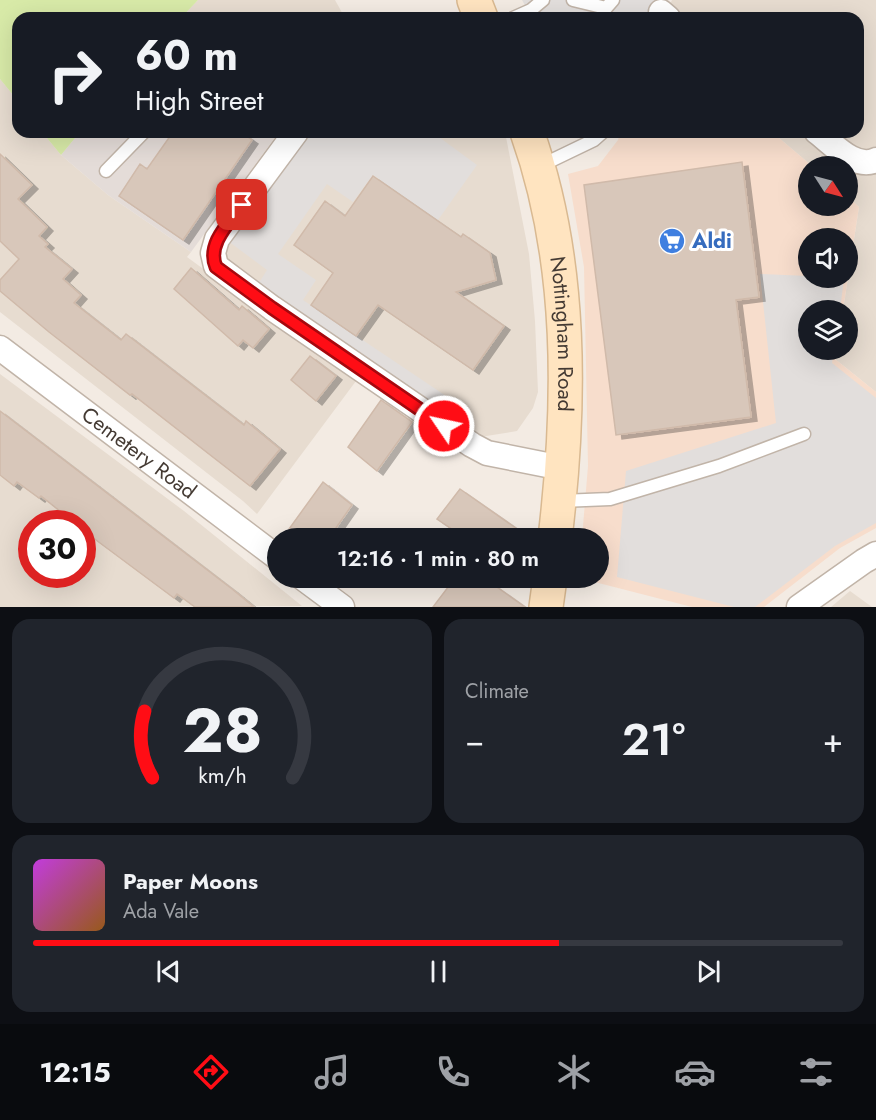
<!DOCTYPE html>
<html lang="en">
<head>
<meta charset="utf-8">
<style>
  :root { --surface:#171b24; --page:#20242c; --text:#f1f3f6; --muted:#9ea1a6; --line:#363941; --accent:#ff0d15 }
  body { margin:0; font-family:Jost,sans-serif; background:var(--page); color:var(--text); height:100vh; display:flex; flex-direction:column; font-size:22px; white-space:nowrap }
  * { box-sizing:border-box; margin:0 }
  p { font-size:20px; color:var(--muted) }
  .icon { flex:none; width:33px; height:33px; fill:none; stroke:currentColor; stroke-width:2; stroke-linecap:round; stroke-linejoin:round }
  .map { position:relative; height:607px; overflow:hidden }
  .sheet { display:flex; flex-direction:column; gap:12px; padding:12px; background:#0d0f14; flex:1 }
  .sheet>* { flex:none }
  .guide { position:absolute; left:12px; top:12px; width:852px; height:126px; border-radius:18px; box-shadow:0 6px 24px #0002; background:#171b24; color:var(--text); overflow:hidden }
  .needle { width:39px; rotate:126deg }
  .tools { position:absolute; left:798px; top:156px; display:grid; gap:12px }
  .tools a { display:grid; place-items:center; width:60px; height:60px; border-radius:50%; background:var(--surface); box-shadow:0 6px 24px #0002; font-size:30px }
  .speed { position:absolute; left:18px; top:510px; display:flex; gap:12px; font-size:30px; font-weight:700; text-align:center }
  .speed>* { display:grid; place-content:center; width:78px; height:78px; border-radius:50%; background:var(--surface); box-shadow:0 6px 24px #0002; line-height:1 }
  .speed .limit { border:9px solid #d22; background:#fff; color:#111 }
  .pin { position:absolute; display:grid; place-items:center; width:51px; height:51px; color:#fff; margin:-26px; border-radius:12px; box-shadow:0 3px 9px #0006 }
  .me { position:absolute; width:66px; margin:-33px; rotate:304deg; stroke-linejoin:round; filter:drop-shadow(0 0 4px #0008) }
  .turn { display:flex; align-items:center; gap:21px; height:126px; padding:0 24px; font-size:27px }
  .turn .icon { width:78px; height:78px; stroke-width:2.5 }
  .turn b { display:block; font-size:42px; line-height:51px }
  .big { font-size:45px; font-weight:600; line-height:1.1 }
  .sheet .widget { flex:1; display:flex; flex-direction:column; justify-content:center; gap:9px; min-width:0; padding:0 21px; border-radius:18px; background:var(--page) }
  .sheet .dial { align-items:center; gap:0 }
  .dial svg { height:156px; overflow:visible; fill:none; stroke:var(--line); stroke-width:7; stroke-linecap:round; text-anchor:middle }
  .dial text { fill:var(--text); stroke:none }
  .song { display:flex; align-items:center; gap:18px }
  .cover { width:72px; height:72px; border-radius:9px; background:linear-gradient(135deg,hsl(290 70% 55%),hsl(30 70% 35%)) }
  .played { height:6px; border-radius:3px; background:linear-gradient(90deg,var(--accent) 65%,var(--line) 65%) }
  .keys { display:flex; justify-content:space-around; direction:ltr }
  .heat { display:flex; justify-content:space-between; align-items:center; font-size:33px; direction:ltr }
  .sheet .tiles { flex:1; display:grid; gap:12px; grid-template-columns:1fr 1fr }
  .widget:last-child { grid-column:span 2 }
  .trip { position:absolute; left:267px; top:528px; width:342px; height:60px; border-radius:30px; background:var(--surface); box-shadow:0 6px 24px #0002; font-weight:600; line-height:60px; text-align:center }
  .tab-bar { display:flex; height:96px; justify-content:space-around; align-items:center; background:#090b0e; color:var(--muted) }
  .tab-bar .icon { width:42px; height:42px }
  .tab-bar .active { color:var(--accent) }
  .tab-bar b { font-size:27px; color:var(--text) }
  .map>svg:first-child { display:block }
  .residential { fill:#e7dcd0; fill-rule:evenodd }
  .commercial { fill:#f7ddcc; fill-rule:evenodd }
  .industrial { fill:#e4dcd8 }
  .green { fill:#d8eaa8 }
  .parking { fill:#e2dedc }
  .building { fill:#d8c7ba; stroke:#d0baaa; stroke-width:1.5; filter:url(#shadow) }
  .lines { fill:none; stroke-linecap:round; stroke-linejoin:round }
  .service-casing { stroke:#c1b4a8; stroke-width:15 }
  .minor-casing { stroke:#c1b4a8; stroke-width:27 }
  .secondary-casing { stroke:#d9b991; stroke-width:36 }
  .service { stroke:#fff; stroke-width:12 }
  .minor { stroke:#fff; stroke-width:24 }
  .secondary { stroke:#ffe4c0; stroke-width:33 }
  .route-casing { stroke:#a6080e; stroke-width:15 }
  .route { stroke:#ff0d15; stroke-width:10 }
  .labels { text-anchor:middle; dominant-baseline:central; stroke-width:6; stroke-linejoin:round; paint-order:stroke }
  .shop-label { font-size:21px; font-weight:bold; fill:#366cbe; stroke:#fff; text-anchor:start }
  .street-label { font-size:21px; fill:#443a33; stroke:#fff }
</style>
</head>
<body>
<div class="map">
<svg width="876" height="607" viewBox="0 0 876 607">
  <defs>
    <filter id="shadow"><feDropShadow dx="6" dy="4" stdDeviation="0" flood-color="#0004"/></filter>
  </defs>
  <rect width="100%" height="100%" fill="#f3ebe3"/>
  <path class="residential" d="M198,0h137l10,18h-164z
    M672,0h204v392l-41,-33 1,-9h12v-40h-5l16,-103 -11,-10v-31h-36l-40,-34h86v-114h-194z
    M0,79l18,22v31h24l19,23 47,40 83,57 -4,5 169,124 -99,133 -14,-13 -243,-189z
    M308,132h197l24,122 6,67 3,71 -5,16 -16,23 -37,6 -252,-175 -3,-18z
    M0,374l184,137 118,95 -302,1zM32,524h50v50h-50z
    M850,591l22,16h-41z"/>
  <path class="commercial" d="M620,132h152l40,34h-4v40h40v-9l11,10 -16,103h-35v40h28l-1,9 41,33v136l-36,20 -76,59h-72l-113,-29h19v-40h-16l6,-72 -4,-199 -16,-93 30,-8 20,-26zM808,238h40v40h-40z"/>
  <path class="industrial" d="M80,132h199l-88,120 -83,-57 -47,-40z"/>
  <path class="green" d="M0,0h198l-17,18h-163v83l-18,-22z
    M42,132h38l-19,23z"/>
  <path class="parking" d="M522,0h133l-9,18h-114z
    M309,132h123l45,33 -39,55 -65,-45 -20,27 -26,-18 -49,70 38,26 -13,20 143,96 -9,12 -180,-122 10,-16 -39,-29z
    M760,274l48,2v2h36l-4,32h-32v40h26l-2,13 44,35v125l-41,23 -80,61h-21l-117,-30 9,-106 150,-48z"/>
  <path class="building" d="M173,132h68l11,8 -69,100 -64,-44 21,-32 7,5z
    M0,154l32,31 -14,14 29,28 -8,9 9,8 -3,3 27,22 -9,10 18,16 -7,8 47,37 5,-6 118,91 2,-4 34,28 -30,37 -118,-92 -2,1 -81,-63 -49,-41v-11l19,-21 -19,-18z
    M742,162l17,135 -23,3 15,117 -135,18 -32,-250z
    M373,176l88,61 2,-3 27,19 6,27 -40,12 48,34 -31,44 -95,-65 -22,31 -45,-31 22,-32 -39,-28 31,-44 20,15z
    M191,268l48,42 3,-4 27,23 -16,19 -10,-8 -5,6 -64,-57z
    M310,356l26,20 -20,25 -25,-21z
    M381,400l31,22 -35,49 -29,-24z
    M0,411l232,178 22,18h-59l-18,-13 -3,4 -82,-61 -10,-9v-4h-6l-35,-28 -2,2 -22,-16 -3,4 -14,-11z
    M323,482l29,23 -23,33h-27l-13,-9z
    M460,489l70,49h-65l-28,-19z
    M455,578h29l41,29h-92z"/>
  <g class="lines">
    <g class="service-casing">
      <path id="service" d="M573,0l33,8 7,-8
        M513,18l18,-8 12,-10
        M540,166l54,-26 9,-8
        M106,171l38,-39
        M561,501l49,-2 109,-33 85,-32"/>
    </g>
    <g class="minor-casing">
      <g id="minor">
        <path d="M661,12l7,6"/>
        <path d="M296,132l-79,107 -4,14 3,13 56,42 200,137 15,8 75,15"/>
        <path d="M817,132c16,12 38,38 59,28"/>
        <path id="s1" d="M0,348l278,210"/>
        <path d="M303,578l39,29"/>
        <path d="M799,607l65,-46 12,-7"/>
      </g>
    </g>
    <g class="secondary-casing">
      <g id="secondary">
        <path d="M474,0l7,18"/>
        <path id="s2" d="M527,132c46,129 44,272 28,406"/>
        <path d="M546,607l4,-29"/>
      </g>
    </g>
    <use href="#service" class="service"/>
    <use href="#minor" class="minor"/>
    <use href="#secondary" class="secondary"/>
  </g>
  <g class="lines">
    <g class="route-casing">
      <path id="route" d="M242,205c-12,17 -36,39 -26,62l56,41 172,118"/>
    </g>
    <use href="#route" class="route"/>
  </g>
  <defs>
    <g id="supermarket-disc" transform="scale(1.35)"><circle r="9.5" fill="#3f7fe0" stroke="#fff"/><path d="M-6-5.5h2.5l.6 2H6L4.5 2H-2.5L-4.4-4H-6ZM-1.5 3.2a1.3 1.3 0 1 0 .1 0ZM3 3.2a1.3 1.3 0 1 0 .1 0Z" fill="#fff"/></g>
  </defs>
  <g fill-rule="evenodd">
    <use href="#supermarket-disc" x="672" y="241"/>
  </g>
  <g class="labels">
    <g class="shop-label">
      <text x="692" y="241">Aldi</text>
    </g>
    <g class="street-label">
      <text stroke="none"><textPath href="#s2" startOffset="206">Nottingham Road</textPath></text>
      <text stroke="none"><textPath href="#s1" startOffset="174">Cemetery Road</textPath></text>
    </g>
  </g>
</svg>
<div class="tools">
<a><svg class="needle" viewBox="-14 -14 28 28"><path d="M0-13l5 13h-10z" fill="#e53935"/><path d="M0 13l5-13h-10z" fill="#9ea1a6"/></svg></a>
<a><svg class="icon" aria-label="sound" viewBox="0 0 24 24"><path d="M4 9h4l5-4v14l-5-4H4zM17 9q2 3 0 6"/></svg></a>
<a><svg class="icon" aria-label="layers" viewBox="0 0 24 24"><path d="M12 4l9 5-9 5-9-5zM3 14l9 5 9-5"/></svg></a>
</div>
<div class="speed"><div class="limit">30</div></div>
<div class="pin" style="left:242px;top:205px;background:#d93025"><svg class="icon" aria-label="arrive" viewBox="0 0 24 24"><path d="M6 21V4h12l-3 4 3 4H6"/></svg></div>
<svg class="me" style="left:444px;top:426px" viewBox="-20 -20 40 40"><circle r="17" fill="#ff0d15" stroke="#fff" stroke-width="3"/><path d="M0-11L8 9 0 5-8 9z" fill="#fff"/></svg>
<div class="trip">12:16 · 1 min · 80 m</div>
<div class="guide">
<div class="turn"><svg class="icon" aria-label="right" viewBox="0 0 24 24"><path d="M7 20v-9h11M14 6l5 5-5 5"/></svg><div><b>60 m</b>High Street</div></div>
</div>
</div>
<section class="sheet">
<div class="tiles">
<div class="widget dial"><svg viewBox="0 0 100 80">
<path d="M14 69A42 42 0 1 1 86 69"/>
<path d="M14 69A42 42 0 0 1 10 35" stroke="#ff0d15"/>
<text x="50" y="56" font-size="32" font-weight="700">28</text>
<text x="50" y="72" font-size="11">km/h</text>
</svg></div>
<div class="widget"><p>Climate</p>
<div class="heat"><a>−</a><b class="big">21°</b><a>+</a></div>
</div>
<div class="widget">
<div class="song"><i class="cover"></i><div><b>Paper Moons</b><p>Ada Vale</p></div></div>
<div class="played"></div>
<div class="keys"><svg class="icon" aria-label="previous" viewBox="0 0 24 24"><path d="M18 5L8 12l10 7zM5 5v14"/></svg><svg class="icon" aria-label="pause" viewBox="0 0 24 24"><path d="M8 5v14M16 5v14"/></svg><svg class="icon" aria-label="next" viewBox="0 0 24 24"><path d="M6 5l10 7-10 7zM19 5v14"/></svg></div>
</div>
</div>
</section>
<nav class="tab-bar">
<b>12:15</b>
<svg class="icon active" aria-label="directions" viewBox="0 0 24 24"><path d="M12 3l9 9-9 9-9-9zM9 14v-3h6M13 9l2 2-2 2"/></svg>
<svg class="icon" aria-label="music" viewBox="0 0 24 24"><path d="M9 18V5l10-2v13"/><circle cx="6" cy="18" r="3"/><circle cx="16" cy="16" r="3"/></svg>
<svg class="icon" aria-label="phone" viewBox="0 0 24 24"><path d="M5 4h4l2 5-3 2q2 4 5 5l2-3 5 2v4C11 20 4 13 5 4z"/></svg>
<svg class="icon" aria-label="climate" viewBox="0 0 24 24"><path d="M12 3v18M4 7l16 10M4 17L20 7"/></svg>
<svg class="icon" aria-label="car" viewBox="0 0 24 24"><path d="M5 17H2v-5l4-1 3-4h7l3 4 3 1v5h-3M9 17h6M6 11h13"/><circle cx="7" cy="17" r="2"/><circle cx="17" cy="17" r="2"/></svg>
<svg class="icon" aria-label="filters" viewBox="0 0 24 24"><path d="M4 7h16M4 17h16"/><circle cx="9" cy="7" r="2"/><circle cx="15" cy="17" r="2"/></svg>
</nav>
</body>
</html>
